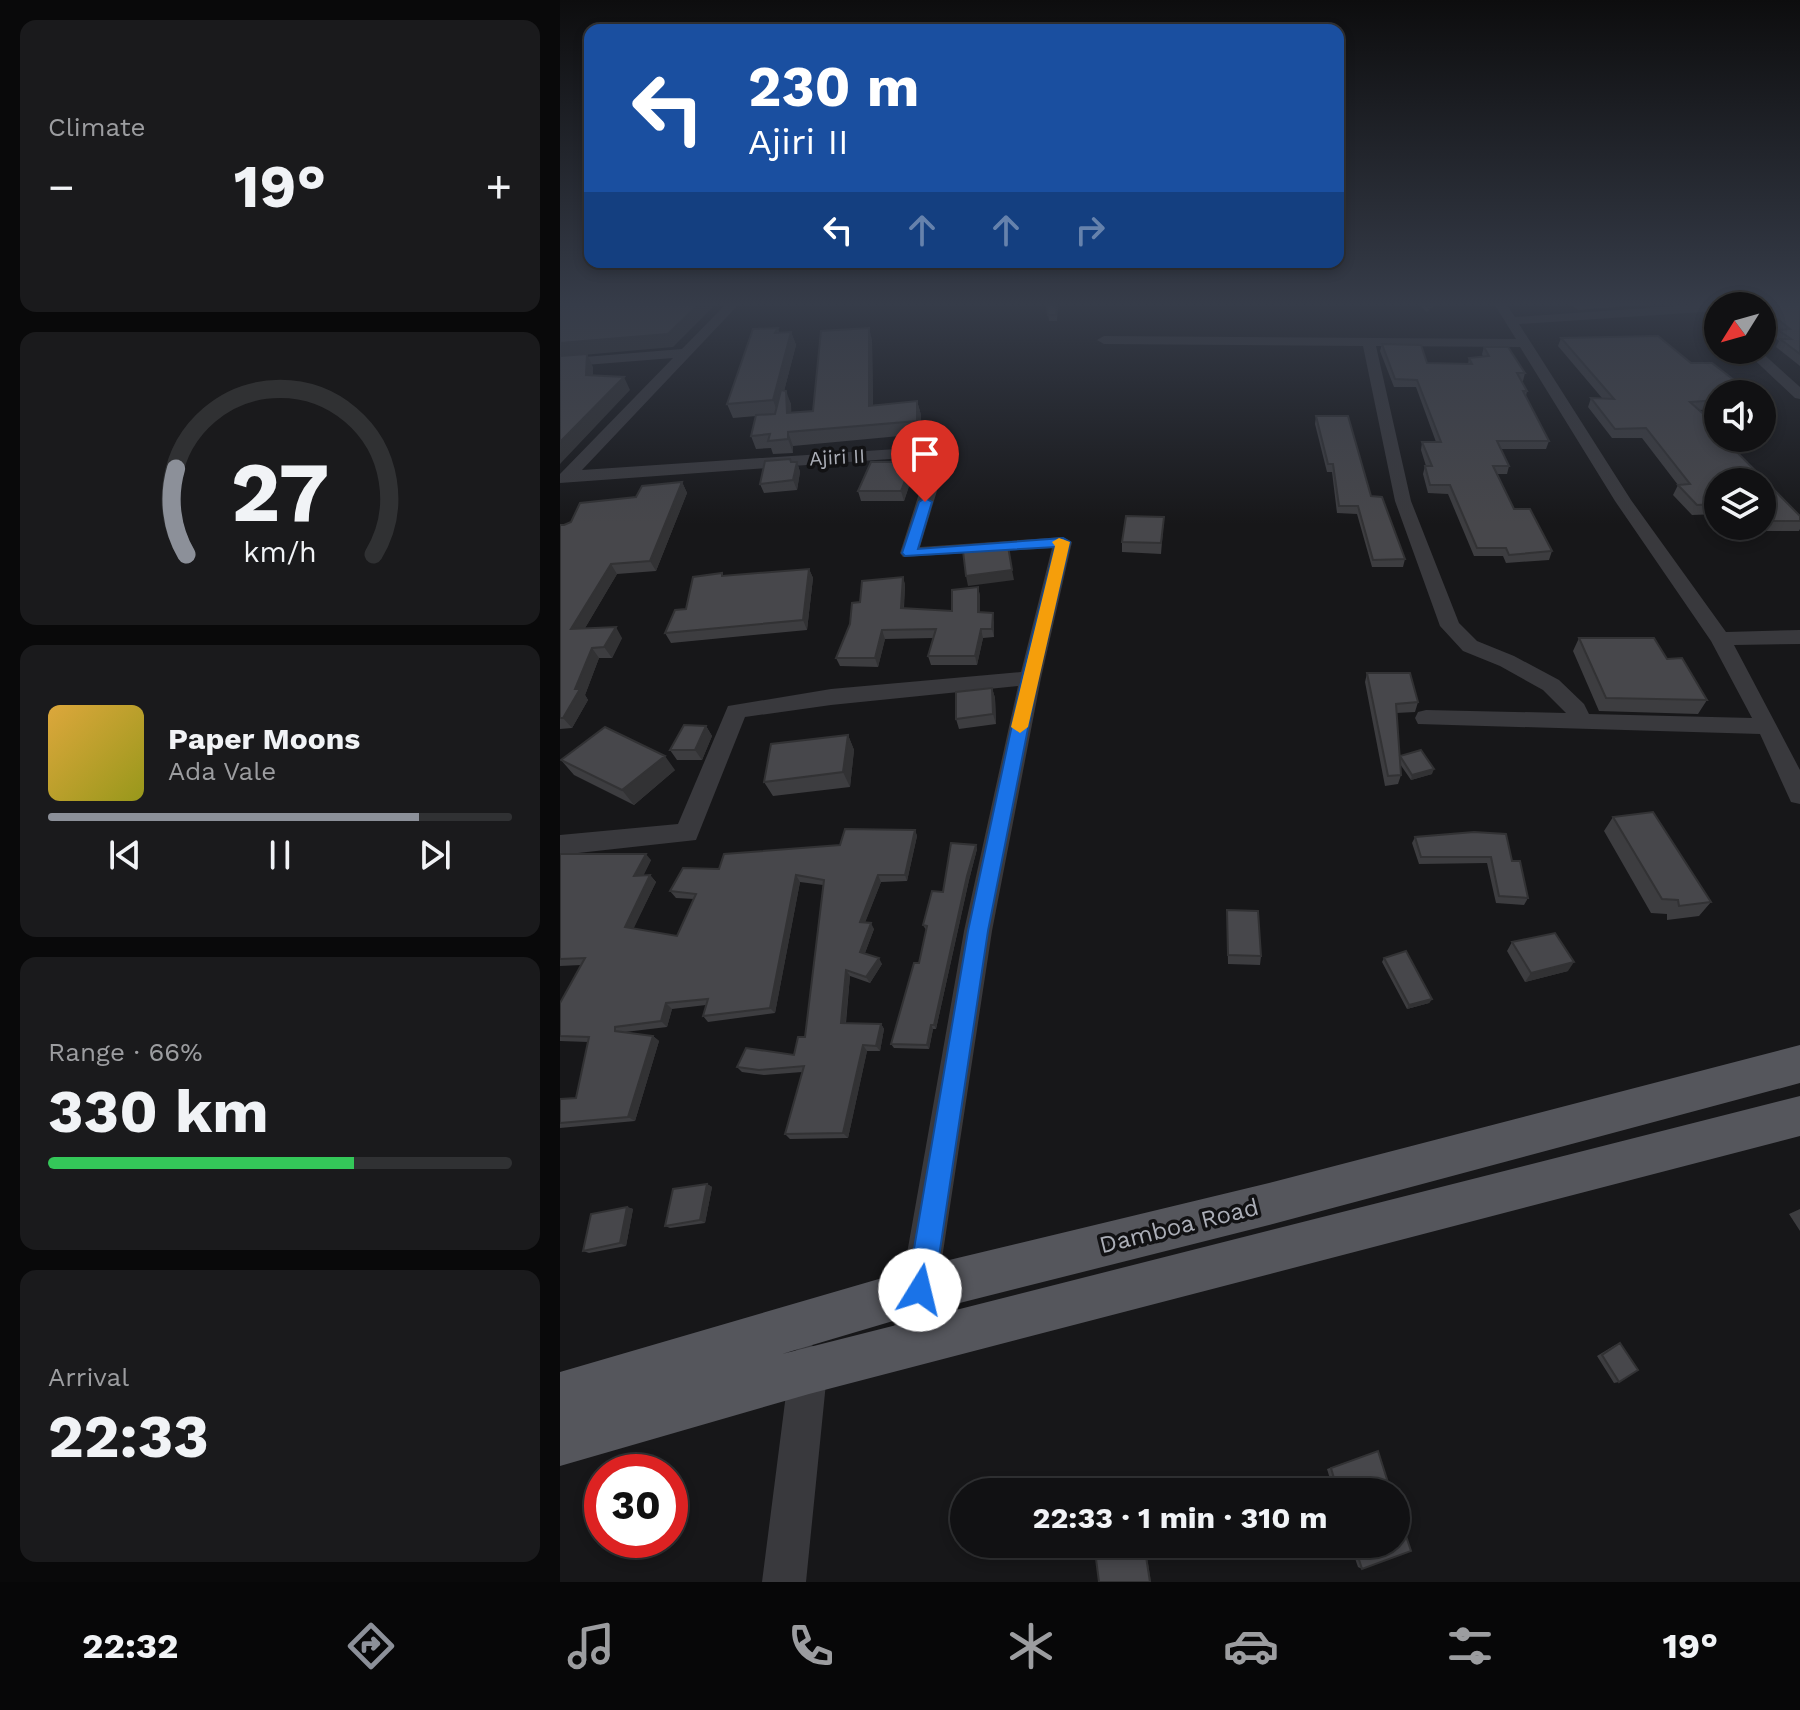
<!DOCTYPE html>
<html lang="en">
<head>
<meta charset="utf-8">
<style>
  :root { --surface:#111113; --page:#1a1a1c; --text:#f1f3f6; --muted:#9c9da0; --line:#303133; --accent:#8c9099 }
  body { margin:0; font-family:"Work Sans",sans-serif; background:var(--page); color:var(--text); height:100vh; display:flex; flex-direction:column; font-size:30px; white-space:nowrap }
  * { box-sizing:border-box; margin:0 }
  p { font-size:26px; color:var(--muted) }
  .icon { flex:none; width:44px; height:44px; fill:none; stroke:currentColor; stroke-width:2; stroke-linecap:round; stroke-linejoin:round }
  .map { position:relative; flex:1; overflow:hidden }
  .side { display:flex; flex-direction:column; gap:20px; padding:20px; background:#09090a; width:560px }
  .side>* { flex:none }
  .banner { position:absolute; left:24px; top:24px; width:760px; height:244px; border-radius:16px; box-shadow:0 4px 12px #0003,0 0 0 2px var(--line); background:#1a4fa0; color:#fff; overflow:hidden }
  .needle { width:52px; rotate:233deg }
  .fabs { position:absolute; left:1144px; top:292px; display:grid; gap:16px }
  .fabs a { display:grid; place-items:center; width:72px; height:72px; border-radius:50%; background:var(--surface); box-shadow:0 4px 12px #0003,0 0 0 2px var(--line); font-size:40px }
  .speed { position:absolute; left:24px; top:1454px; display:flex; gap:16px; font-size:40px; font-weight:700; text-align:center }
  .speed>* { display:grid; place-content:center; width:104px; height:104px; border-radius:50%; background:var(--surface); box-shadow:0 4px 12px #0003,0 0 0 2px var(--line); line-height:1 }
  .speed .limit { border:12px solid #d22; background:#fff; color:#111 }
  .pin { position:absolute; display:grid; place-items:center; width:68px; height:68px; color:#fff; margin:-82px -34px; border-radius:50% 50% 50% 0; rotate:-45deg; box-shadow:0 0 8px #0007 }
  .pin .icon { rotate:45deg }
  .me { position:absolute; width:88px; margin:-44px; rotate:9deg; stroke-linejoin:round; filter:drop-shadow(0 0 6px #0008) }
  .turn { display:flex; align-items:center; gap:28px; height:168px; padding:0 32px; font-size:36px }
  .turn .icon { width:104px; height:104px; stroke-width:2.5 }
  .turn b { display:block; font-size:56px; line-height:68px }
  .lanes { display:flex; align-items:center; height:76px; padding:0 32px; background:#0003; justify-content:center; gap:40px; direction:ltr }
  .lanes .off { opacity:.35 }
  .big { font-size:60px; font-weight:700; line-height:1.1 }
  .side .card { flex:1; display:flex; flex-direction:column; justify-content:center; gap:12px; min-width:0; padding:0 28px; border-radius:16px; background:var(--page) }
  .side .dial { align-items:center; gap:0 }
  .dial svg { height:208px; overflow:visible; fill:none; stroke:var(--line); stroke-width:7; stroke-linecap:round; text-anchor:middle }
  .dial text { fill:var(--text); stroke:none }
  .song { display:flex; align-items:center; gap:24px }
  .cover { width:96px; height:96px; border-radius:12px; background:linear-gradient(135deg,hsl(40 70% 55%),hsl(60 70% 35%)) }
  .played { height:8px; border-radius:4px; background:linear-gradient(90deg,var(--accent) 80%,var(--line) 80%) }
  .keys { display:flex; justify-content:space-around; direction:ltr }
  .heat { display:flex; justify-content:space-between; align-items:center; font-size:44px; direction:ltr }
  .charge { height:12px; border-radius:6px; background:linear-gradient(90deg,#34c759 66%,var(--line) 0) }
  .trip { position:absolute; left:390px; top:1478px; width:460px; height:80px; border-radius:40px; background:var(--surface); box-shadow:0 4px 12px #0003,0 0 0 2px var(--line); font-weight:700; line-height:80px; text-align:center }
  .tabs { display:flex; height:128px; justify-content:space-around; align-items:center; background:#070708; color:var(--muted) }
  .tabs .icon { width:56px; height:56px }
  .tabs .on { color:var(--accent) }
  .tabs b { font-size:36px; color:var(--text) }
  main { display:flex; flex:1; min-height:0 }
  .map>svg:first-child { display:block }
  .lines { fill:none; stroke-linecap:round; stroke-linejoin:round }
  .minor { fill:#39393d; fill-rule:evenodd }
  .major { fill:#55565c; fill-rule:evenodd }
  .wall { fill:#3d3d40 }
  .shaded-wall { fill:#323234 }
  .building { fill:#47474b; stroke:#323234; stroke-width:2 }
  .route { fill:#1a73e8; stroke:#114b97; stroke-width:2 }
  .slow { fill:#f59e0b }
  .labels { text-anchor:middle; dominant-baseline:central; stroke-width:7; stroke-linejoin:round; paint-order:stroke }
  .street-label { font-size:20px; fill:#abaeb7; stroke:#121214 }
  .near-street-label { font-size:24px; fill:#abaeb7; stroke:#121214 }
</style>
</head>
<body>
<main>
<section class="side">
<div class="card"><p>Climate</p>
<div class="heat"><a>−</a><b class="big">19°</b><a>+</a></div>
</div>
<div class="card dial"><svg viewBox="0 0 100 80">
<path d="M14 69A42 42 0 1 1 86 69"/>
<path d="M14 69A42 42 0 0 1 10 36" stroke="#8c9099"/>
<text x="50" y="56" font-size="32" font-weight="700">27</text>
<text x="50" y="72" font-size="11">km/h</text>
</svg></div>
<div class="card">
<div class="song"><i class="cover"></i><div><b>Paper Moons</b><p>Ada Vale</p></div></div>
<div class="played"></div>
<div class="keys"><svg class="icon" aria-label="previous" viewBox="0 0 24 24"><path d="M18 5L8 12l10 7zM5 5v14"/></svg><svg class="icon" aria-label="pause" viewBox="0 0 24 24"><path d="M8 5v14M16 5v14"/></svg><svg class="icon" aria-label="next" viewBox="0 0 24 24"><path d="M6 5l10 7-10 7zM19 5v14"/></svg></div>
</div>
<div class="card"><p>Range · 66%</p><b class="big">330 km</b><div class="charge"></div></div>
<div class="card"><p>Arrival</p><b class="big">22:33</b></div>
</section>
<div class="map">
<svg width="1240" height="1582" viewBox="0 0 1240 1582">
  <rect width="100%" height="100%" fill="#171719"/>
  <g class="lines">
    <path class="minor" d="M168,302h13l-159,168 359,-24 8,5 -29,96 143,-10 9,5 -31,136 -49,253 -63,413 -6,13 -13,6 -13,-6 -6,-13 73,-413 54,-245 -187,19 -86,12 -49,123 -136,15v-20l118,-11 50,-118 103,-17 190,-17 31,-124 -149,9 -3,-4 31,-97 -371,27v-9l113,-116 -113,9v-8l122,-10z
      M933,302h12l10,15 203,-14 5,3h-5v5l-199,13 112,176 95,132 74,-2v14l-66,1 66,125v34l-9,-2 -31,-68 -342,-10 -3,-6 3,-6 8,-2 140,3 -23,-23 -43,-24 -37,-15 -23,-25 -45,-125 -32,-155 -259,-2 -7,-4 7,-4 412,3zM816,346l144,1 95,154 96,140 41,77 -163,-4 -5,-10 -25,-24 -45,-24 -37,-15 -18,-18 -48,-122z
      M1179,302h61v3l-38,3 -32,-2z
      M1184,350h15l41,37v12l-5,-1z
      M249,1344l13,6 6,13 -22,219h-44l28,-219 6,-13z"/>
    <path class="major" d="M1240,1045v38l-531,142 -349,88 -138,41 1018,-258v40l-991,258 -249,72v-94l360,-105 349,-84z"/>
  </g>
  <path class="wall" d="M486,302h12l-1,19h-8z
    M794,302h44l-43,2z
    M856,302h21l-10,10z
    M1009,302h106l-97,8z
    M1240,302v64l-24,-19 3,-6 -5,-4 4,-7 -16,-13v-11h-6l1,-3z
    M218,328l1,4h12l5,13 -12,46 7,13v8l22,-1 56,-83 3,13 1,64 44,-4 4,14v19l-128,12v7l-20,1 -2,-6 -15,1 -5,-13 5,-20 -23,2 -6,-14z
    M1001,338l157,56v15l-19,1 18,16 -2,4 85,86v13l-1,2h-38l-5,-5h6v-44h-44v32l-26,1 -19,-20 5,-10 -36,-47h-30l-24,-31 3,-9h11l-44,-52z
    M822,344l45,19 41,1 1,-6 14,-1 -1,-3 2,-7 41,26 -2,8h-1l5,10 -1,5 23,45 -3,8h-45l8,17 -2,8h-10l17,35 38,42 -3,9 -43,3 -3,-7h-29l-26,-62 -20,-1 -5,-19 2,-8h1l-5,-16 1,-8h14l-20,-55h-22l-14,-36z
    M756,416l55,80 34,63 -2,8h-31l-15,-53 -20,-1 -5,-41h-5l-12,-48z
    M237,462l3,10 -3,18 -33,3 -4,-9z
    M352,462l2,9 -10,30h-43l-3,-10z
    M122,482l5,11 -31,78 -39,3 -32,54 37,10 -10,20h-13l-14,37 3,5 -16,28 -12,1v-204h4l72,-28z
    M604,517l-3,37 -39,-2v-10z
    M249,569l4,9 -6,52 -136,13 -6,-10 21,-24 38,-33z
    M343,577l2,8 -1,23 48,3 26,-24 2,9v16l14,10v15l-11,1 -6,27h-46l-3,-9 5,-18 -48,1 -7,28 -38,-1 -4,-8 24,-56z
    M1019,638l88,21 40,41 -9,14 -99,-3 -26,-60z
    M807,673l51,29 -3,10 -19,1 4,43 32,18 -21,6 -11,-16 1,11 -3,9 -13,2 -20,-104z
    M432,688l3,10 1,26 -37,5 -3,-10z
    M146,726l6,10 -10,24h-25l-7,-10z
    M288,735l6,15 -4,37 -77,9 -9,-14z
    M1,760l114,10 -41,35 -60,-30z
    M1053,817l98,85 -12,14 -32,4v-6l-16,-1 -47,-82z
    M355,830l2,6 -10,45 -26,1 -16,40 9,7 -9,24 17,11 -12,19 -20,-7 -4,47 35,1 3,5 -4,22h-13l-19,87 -58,1 -5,-5 17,-62 -38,3 -22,-3 -5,-5 57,-12 11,-18 18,-152 -23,-3 -25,131 -67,9 -5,-6 3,-11 -34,4 -5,18 -42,5 28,4 6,5 -24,80 -75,7v-29l16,-1 12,-56 -28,-1v-38l21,-38 -21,1v-112l91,6 -8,16 7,-1 6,7 -23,47 44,7 17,-37 -18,-1 -6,-7 49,-22z
    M855,837l97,24 16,37 -4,7 -28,-2 -9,-40 -68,1 -7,-21z
    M416,845l1,4 -8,31 -33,149h-3l-4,20 -35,-1 -3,-4 28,-81 7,-33 -3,-5 20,-33z
    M667,910l34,46 -1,9 -32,-1z
    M952,942l56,29 -43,11 -18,-31z
    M824,958l48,41 -3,4 -22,6 -25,-47z
    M147,1184l5,3 -7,36 -35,5 -5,-2z
    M67,1207l6,2 -7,37 -37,7 -6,-2z
    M1240,1209v22l-11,-17z
    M1060,1343l-1,39 -5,1 -17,-27 18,-11z
    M818,1451l13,41h-57l-7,-23z
    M790,1544h46l-34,25 -4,-2z"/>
  <path class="shaded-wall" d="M141,302h17l-45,45 -113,10v-14z
    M873,302h4l-10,10 1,-4z
    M309,328l3,13 1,78 -4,-13z
    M231,332l5,13 -18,69 -5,-14z
    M27,354l6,13v21l-7,-13z
    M64,377l6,13 -70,74v-22z
    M226,391l5,13 1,22 -5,-13z
    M357,401l4,14v19l-4,-13z
    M228,432l5,14v7l-5,-14z
    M237,462l3,10 -3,18 -4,-10z
    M352,462l2,9 -10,30 -3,-10z
    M122,482l5,11 -31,78 -6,-10z
    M51,564l6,10 -39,66 -7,-11z
    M249,569l4,9 -6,52 -4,-10z
    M452,570l2,10 -46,6 -2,-10z
    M343,577l2,8 -2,32 -2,-9z
    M418,587l2,9v25l-2,-9z
    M433,613l1,9v15l-2,-8z
    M56,627l6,11 -10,20 -8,-11z
    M421,629l2,9 -6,27 -2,-9z
    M322,630l3,9 -7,28 -3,-9z
    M32,648l7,10 -14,37 3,5 -16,28 -9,-10z
    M432,688l3,10 1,26 -3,-10z
    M146,726l6,10 -10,24 -7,-10z
    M288,735l6,15 -4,37 -7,-15z
    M105,756l10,14 -41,35 -12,-15z
    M874,769l-2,5 -21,6 1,-5z
    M355,830l2,6 -10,45 -2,-6z
    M416,845l1,4 -8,31 -33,149 -2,-4 33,-149z
    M86,854l5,6 -11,22 -6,-6z
    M90,875l6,7 -25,52 -6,-7z
    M236,875l4,7 -25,131 -5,-5z
    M318,875l3,7 -18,46 -3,-6z
    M311,923l3,6 -11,29 -3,-6z
    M319,958l3,6 -12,19 -4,-6z
    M1014,962l-6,9 -43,11 6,-9z
    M286,970l4,6 -5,52 -4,-5z
    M872,999l-3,4 -22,6 2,-4z
    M106,1003l6,6 -5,18 -6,-6z
    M321,1024l3,5 -4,22 -4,-5z
    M371,1025l2,4 -4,20 -2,-4z
    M93,1036l6,5 -24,80 -7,-4z
    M303,1045l4,6 -19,87 -5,-5z
    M147,1184l5,3 -7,36 -5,-3z
    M67,1207l6,2 -7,37 -6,-3z
    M584,1544h1l6,38h-1z"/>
  <path class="building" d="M0,302h141l-33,32 -108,9z
    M486,302h11l-1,13h-8z
    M862,302h11l-5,6z
    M1240,302v52l-20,-15h11l-13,-9 12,-1 -33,-26z
    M218,328l-3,5 16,-1 -18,68 -46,4 26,-75z
    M309,328v78l48,-5v20l-129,11v7l-20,2 2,-7 -19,2 5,-21 19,-1 6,-24 5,1 1,22 26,-2 8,-80z
    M1098,336l33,27h21l40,31h-34v6l-28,2 27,24 -5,1 6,6v5h5l77,78v5h-33l-5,-5v-34h-44v22l-21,1 -19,-20 12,-1 -44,-56 -31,1 -24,-31 23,1 -53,-61z
    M822,344l39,1 6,18 45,1 -3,-6 20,-2 -5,-9h24l17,26h-8l10,18h-4l26,50h-52l12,25h-16l21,43h16l22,42 -43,4 -3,-7h-29l-27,-63h-20l-5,-19h7l-10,-24h19l-24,-62 -22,-1z
    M27,354l-1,21 38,2 -64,65v-86z
    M756,416h32l23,80 11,1 23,62 -32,1 -15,-54h-19l-6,-42h-5z
    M230,459l1,3h6l-4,18 -33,4 5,-23z
    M311,462h41l-11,29h-43z
    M122,482l-32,79 -39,3 -40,65 45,-2 -12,20 -12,1 -17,41h5l-17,29h-3v-193h4l7,-3 9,-19 56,-6 6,-11z
    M566,516l38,1 -3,26 -39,-1z
    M448,546l4,24 -46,6 -3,-25z
    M249,569l-6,51 -138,13 10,-23 11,-1 7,-32 29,-4v3z
    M343,577l-2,31 51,3v-21l26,-3v25l15,1 -1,16h-11l-6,27h-47l8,-27 -54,1 -7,28h-39l14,-34 2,-21 8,-1 2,-21z
    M1019,638h75l13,21 15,-1 25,42 -101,-2z
    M807,673h43l8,29 -22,2 5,71 -13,1z
    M432,688l1,26 -37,5v-27z
    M124,725l22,1 -11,24h-25z
    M45,727l60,29 -43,34 -61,-30z
    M288,735l-5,37 -79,10 7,-38z
    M861,750l13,19 -22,6 -12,-19z
    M1093,812l58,90 -32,4 -1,-6 -16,-1 -49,-82z
    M285,829l70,1 -10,45h-27l-18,47 11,1 -11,29 19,6 -13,19 -20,-7 -5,53 40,1 -5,22 -13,-1 -20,88 -58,1 19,-68 -45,4 -22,-3 9,-19 48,7 4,-18h7l19,-157 -28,-5 -26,133 -67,8 5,-17 -42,4 -5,18 -46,6v4l38,5 -25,81 -68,6v-24l16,-1 13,-61 -29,-1v-33l25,-45 -25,1v-105h86l-12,22 16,-1 -25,52 52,9 19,-42 -26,-3 13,-23 36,1 5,-15 116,-9z
    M914,832l32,2 6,27h8l8,37 -29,-2 -8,-39h-70l-6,-20z
    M391,843l25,2 -9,31 -33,149h-3l-4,20 -36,-1 23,-81h5l8,-37 -4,-1 9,-34 11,1z
    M667,910l31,1 3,45 -33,-1z
    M995,933l19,29 -43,11 -19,-31z
    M846,951l26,48 -23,6 -25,-47z
    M147,1184l-7,36 -35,6 8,-37z
    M67,1207l-7,36 -37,8 8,-37z
    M1060,1343l18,27 -19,12 -17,-27z
    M818,1451l13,41h-53l-7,-24z
    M836,1506l15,45 -49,18 -8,-25h42z
    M580,1544h4l6,38h-51l-3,-23z"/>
  <linearGradient id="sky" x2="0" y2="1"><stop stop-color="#0d0d0e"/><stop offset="0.58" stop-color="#363c49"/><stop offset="1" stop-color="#363c49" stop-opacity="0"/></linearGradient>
  <rect width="1240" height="524" fill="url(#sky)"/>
  <path class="route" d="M365,498l7,4 -14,47 145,-11 7,4 -32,136 -50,253 -54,359 -4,10 -10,4 -9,-4 -4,-10 61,-359 54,-253 33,-131 -150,9 -3,-3 17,-51z"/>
  <path class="slow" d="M499,538l11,4 -42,185 -8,6 -9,-6 44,-181 -3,-4z"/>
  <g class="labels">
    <g class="street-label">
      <text transform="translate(277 457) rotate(-3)">Ajiri II</text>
    </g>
    <g class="near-street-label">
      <text transform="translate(619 1226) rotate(-14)">Damboa Road</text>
    </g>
  </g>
</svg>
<div class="fabs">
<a><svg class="needle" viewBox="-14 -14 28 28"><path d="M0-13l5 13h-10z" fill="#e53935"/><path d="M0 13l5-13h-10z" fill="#9c9da0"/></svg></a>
<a><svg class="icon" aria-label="sound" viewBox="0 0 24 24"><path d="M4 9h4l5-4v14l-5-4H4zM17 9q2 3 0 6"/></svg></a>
<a><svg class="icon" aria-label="layers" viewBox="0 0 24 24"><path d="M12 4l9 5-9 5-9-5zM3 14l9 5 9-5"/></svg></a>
</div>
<div class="speed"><div class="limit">30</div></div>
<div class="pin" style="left:365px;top:502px;background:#d93025"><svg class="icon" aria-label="arrive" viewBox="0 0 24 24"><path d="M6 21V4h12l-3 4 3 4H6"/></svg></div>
<svg class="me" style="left:360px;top:1290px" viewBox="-20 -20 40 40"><circle r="19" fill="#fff"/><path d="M0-13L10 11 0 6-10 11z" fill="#1a73e8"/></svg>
<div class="trip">22:33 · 1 min · 310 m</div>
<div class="banner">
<div class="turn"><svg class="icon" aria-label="left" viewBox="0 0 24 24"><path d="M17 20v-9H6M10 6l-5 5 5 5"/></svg><div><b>230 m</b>Ajiri II</div></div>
<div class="lanes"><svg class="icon" aria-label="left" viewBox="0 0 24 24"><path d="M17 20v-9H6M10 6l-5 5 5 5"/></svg><svg class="icon off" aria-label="ahead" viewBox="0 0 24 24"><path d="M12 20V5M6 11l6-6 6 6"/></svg><svg class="icon off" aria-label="ahead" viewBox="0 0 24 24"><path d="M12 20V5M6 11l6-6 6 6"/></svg><svg class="icon off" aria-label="right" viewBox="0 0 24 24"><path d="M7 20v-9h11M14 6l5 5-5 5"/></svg></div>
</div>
</div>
</main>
<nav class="tabs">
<b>22:32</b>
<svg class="icon on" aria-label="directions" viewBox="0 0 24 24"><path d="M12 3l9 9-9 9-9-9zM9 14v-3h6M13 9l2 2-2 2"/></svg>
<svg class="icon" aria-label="music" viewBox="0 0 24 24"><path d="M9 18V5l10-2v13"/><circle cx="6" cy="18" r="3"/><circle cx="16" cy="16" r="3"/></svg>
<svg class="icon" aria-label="phone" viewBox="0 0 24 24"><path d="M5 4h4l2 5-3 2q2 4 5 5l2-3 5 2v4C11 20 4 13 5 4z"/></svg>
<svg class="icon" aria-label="climate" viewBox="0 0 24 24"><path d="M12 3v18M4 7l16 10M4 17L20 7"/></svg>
<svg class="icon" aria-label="car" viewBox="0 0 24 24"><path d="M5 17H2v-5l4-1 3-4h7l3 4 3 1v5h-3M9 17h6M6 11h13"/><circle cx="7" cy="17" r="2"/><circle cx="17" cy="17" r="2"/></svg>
<svg class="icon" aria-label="filters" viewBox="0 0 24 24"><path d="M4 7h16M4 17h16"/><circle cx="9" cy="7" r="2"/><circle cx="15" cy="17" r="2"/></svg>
<b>19°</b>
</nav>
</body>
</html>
